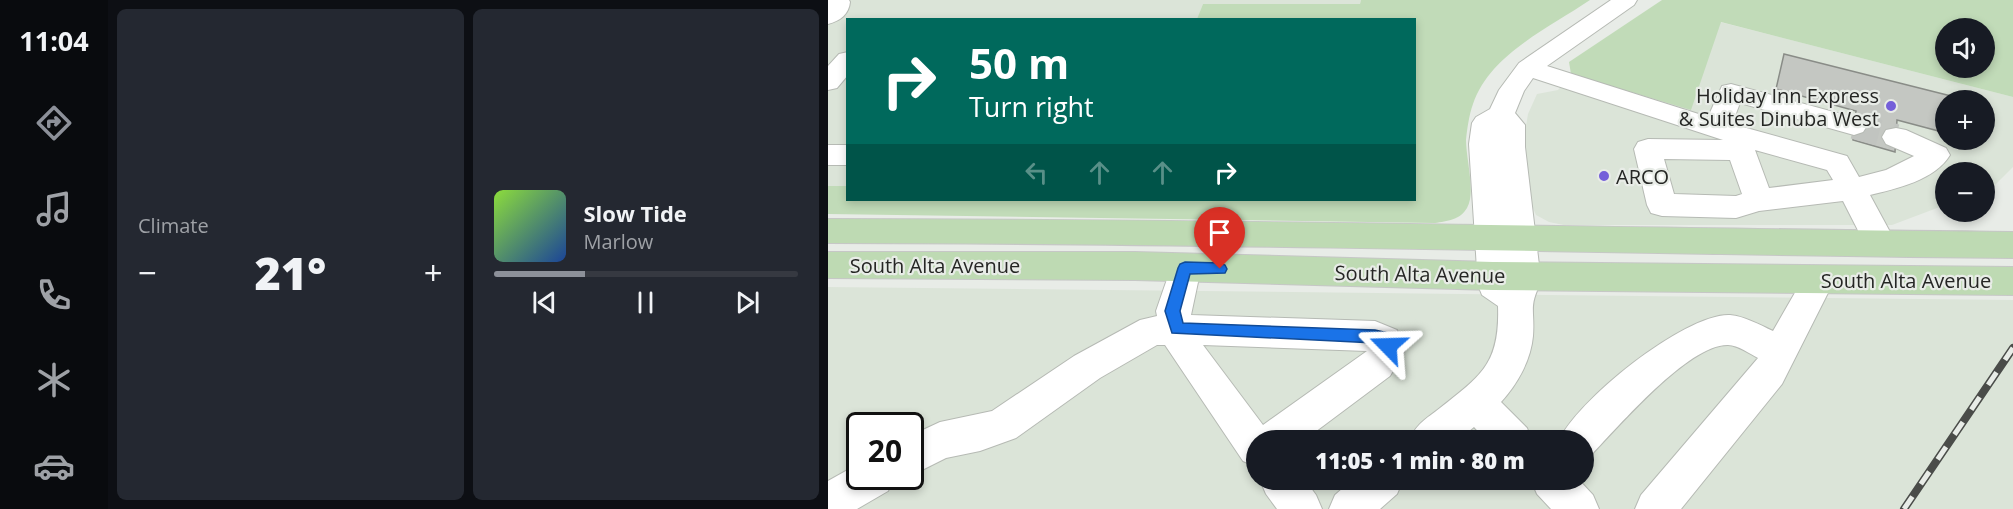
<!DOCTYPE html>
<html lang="en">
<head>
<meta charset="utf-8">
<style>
  :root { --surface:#171b24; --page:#242831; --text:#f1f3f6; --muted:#9ea1a6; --line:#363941; --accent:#8c9099 }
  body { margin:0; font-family:"Open Sans",sans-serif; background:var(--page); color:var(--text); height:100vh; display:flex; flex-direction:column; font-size:22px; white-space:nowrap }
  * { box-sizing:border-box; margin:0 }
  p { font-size:20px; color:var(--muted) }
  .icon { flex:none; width:33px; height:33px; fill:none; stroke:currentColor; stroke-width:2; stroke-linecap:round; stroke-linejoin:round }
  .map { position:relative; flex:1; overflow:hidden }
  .panel { display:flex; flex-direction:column; gap:9px; padding:9px; background:#0d0f14; width:720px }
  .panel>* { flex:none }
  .guide { position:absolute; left:18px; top:18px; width:570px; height:183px; border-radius:0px; box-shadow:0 3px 9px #0003; background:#00695c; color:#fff; overflow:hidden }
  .tools { position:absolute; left:1107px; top:18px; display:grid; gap:12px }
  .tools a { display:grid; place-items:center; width:60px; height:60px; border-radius:50%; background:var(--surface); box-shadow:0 3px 9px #0003; font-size:30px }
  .speed { position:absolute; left:18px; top:412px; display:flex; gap:12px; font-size:30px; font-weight:700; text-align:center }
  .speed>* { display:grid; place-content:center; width:78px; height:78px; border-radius:50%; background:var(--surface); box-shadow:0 3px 9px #0003; line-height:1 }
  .speed .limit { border:3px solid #111; border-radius:9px; background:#fff; color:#111 }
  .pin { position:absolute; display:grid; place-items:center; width:51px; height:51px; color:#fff; margin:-62px -26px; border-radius:50% 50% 50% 0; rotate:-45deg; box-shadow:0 0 6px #0007 }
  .pin .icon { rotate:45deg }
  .me { position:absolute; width:66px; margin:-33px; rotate:292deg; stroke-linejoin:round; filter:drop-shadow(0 0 4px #0008) }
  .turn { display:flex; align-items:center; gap:21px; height:126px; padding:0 24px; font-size:27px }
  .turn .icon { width:78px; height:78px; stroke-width:2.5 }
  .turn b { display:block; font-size:42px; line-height:51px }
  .lanes { display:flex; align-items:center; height:57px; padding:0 24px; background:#0003; justify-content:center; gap:30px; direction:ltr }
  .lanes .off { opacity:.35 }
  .big { font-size:45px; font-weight:800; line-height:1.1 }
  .panel .widget { flex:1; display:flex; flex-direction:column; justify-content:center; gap:9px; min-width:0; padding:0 21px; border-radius:9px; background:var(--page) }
  .song { display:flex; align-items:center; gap:18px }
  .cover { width:72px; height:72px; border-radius:9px; background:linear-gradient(135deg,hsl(90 70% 55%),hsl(220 70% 35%)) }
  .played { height:6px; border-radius:3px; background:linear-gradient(90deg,var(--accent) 30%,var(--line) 30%) }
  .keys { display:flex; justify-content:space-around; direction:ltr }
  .heat { display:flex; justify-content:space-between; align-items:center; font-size:33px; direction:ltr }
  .panel .tiles { flex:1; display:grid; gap:9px; grid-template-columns:repeat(2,1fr) }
  .trip { position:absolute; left:418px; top:430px; width:348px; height:60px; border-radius:30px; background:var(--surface); box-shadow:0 3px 9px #0003; font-weight:800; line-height:60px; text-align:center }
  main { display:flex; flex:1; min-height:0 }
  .menu { display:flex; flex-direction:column; width:108px; justify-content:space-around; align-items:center; background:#090b0e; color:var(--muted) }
  .menu .icon { width:42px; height:42px }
  .menu .on { color:var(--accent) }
  .menu b { font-size:27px; color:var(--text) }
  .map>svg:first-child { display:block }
  .built { fill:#dbe4d8; fill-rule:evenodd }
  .green { fill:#c1dbb8; fill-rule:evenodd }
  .building { fill:#c4c7c2; stroke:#898c87; stroke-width:1.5 }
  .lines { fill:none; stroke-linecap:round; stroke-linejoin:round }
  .minor-tunnel { stroke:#c1c4c0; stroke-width:26; stroke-dasharray:26 13; stroke-linecap:butt }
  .minor-casing { stroke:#b6bab4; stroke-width:2 }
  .major-casing { stroke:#c6c7c6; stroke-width:2 }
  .minor { fill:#fff; fill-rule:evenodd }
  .major { fill:#bedab3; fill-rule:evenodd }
  .rail-casing { stroke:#4a4c49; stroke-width:8 }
  .rail { stroke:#e8ece7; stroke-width:5; stroke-dasharray:15; stroke-linecap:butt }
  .route { fill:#1a73e8; stroke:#114b97; stroke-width:1.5 }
  .poi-dot { fill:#745fd9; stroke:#e8ece7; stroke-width:2 }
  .labels { text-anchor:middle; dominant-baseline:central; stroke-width:4.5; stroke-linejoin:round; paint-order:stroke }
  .poi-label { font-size:20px; fill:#252624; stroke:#e8ece7; text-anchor:end }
  .street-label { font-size:20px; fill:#252624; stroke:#e8ece7 }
</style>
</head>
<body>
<main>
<nav class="menu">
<b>11:04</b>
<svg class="icon on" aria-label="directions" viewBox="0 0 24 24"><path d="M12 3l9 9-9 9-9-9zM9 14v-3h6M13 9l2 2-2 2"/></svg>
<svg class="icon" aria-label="music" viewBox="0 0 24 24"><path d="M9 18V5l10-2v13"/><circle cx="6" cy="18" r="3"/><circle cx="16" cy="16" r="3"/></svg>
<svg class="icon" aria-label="phone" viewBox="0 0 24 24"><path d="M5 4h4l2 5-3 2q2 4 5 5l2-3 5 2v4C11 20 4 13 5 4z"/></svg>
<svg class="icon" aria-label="climate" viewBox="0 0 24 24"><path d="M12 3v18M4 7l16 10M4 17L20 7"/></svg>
<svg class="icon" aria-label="car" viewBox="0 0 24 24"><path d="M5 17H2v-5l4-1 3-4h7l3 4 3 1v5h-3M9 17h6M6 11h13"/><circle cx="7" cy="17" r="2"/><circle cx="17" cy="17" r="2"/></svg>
</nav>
<section class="panel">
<div class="tiles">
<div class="widget"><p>Climate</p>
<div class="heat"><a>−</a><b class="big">21°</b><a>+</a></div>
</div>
<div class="widget">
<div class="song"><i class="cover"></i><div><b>Slow Tide</b><p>Marlow</p></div></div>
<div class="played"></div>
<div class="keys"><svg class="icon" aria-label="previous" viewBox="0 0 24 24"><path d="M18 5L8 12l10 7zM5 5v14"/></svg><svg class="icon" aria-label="pause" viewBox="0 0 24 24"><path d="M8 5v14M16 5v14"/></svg><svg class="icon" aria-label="next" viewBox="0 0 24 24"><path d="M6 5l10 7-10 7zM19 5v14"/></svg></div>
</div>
</div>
</section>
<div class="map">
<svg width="1185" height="509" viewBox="0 0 1185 509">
  <rect width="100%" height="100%" fill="#e8ece7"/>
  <path class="built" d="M0,0h533l-1,4h-157l-6,16h-349l-1,166h-19z
    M892,22l293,75v70l-22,22 -6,2 -1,-19h-38l-1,33 -53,20h-328l-15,-3 -13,-7 -4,-9 -8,-68 4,-24 9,-20 21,-4 13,-16zM1118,100h38v40h-38z
    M0,287l1185,13v209h-1185zM32,426h50v51h-50zM429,441h327v39h-327z"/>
  <path class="green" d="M533,0h229c-41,28 -100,54 -117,104 -4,11 -6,26 -7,36 0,19 10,53 1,68 -7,12 -20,13 -32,15l-607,-9v-28h19l1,14h566v-180l-217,-1 6,-15h157z
    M834,0h351v97l-292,-75 -30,88 -120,-36 -2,-12zM1118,28h38v40h-38z"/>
  <path class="building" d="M956,54l183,46h-21v33l-49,-13 -2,32 -42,-12 3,-29 -80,-22z"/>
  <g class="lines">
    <path class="minor-tunnel" d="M1026,126l42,11"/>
    <g class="minor-casing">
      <path id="minor" d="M0,0h21l1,2c-1,12 -10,19 -22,22z
        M783,0h26l-3,5 -87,61 161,51 14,-31 9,-2 132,36 4,6 -4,6 -9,3 -114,-32 -8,21 115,32 12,21 27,-7 28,-14 -28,-12 -4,-7 4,-7 10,-2 10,2 40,18 4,7c-15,25 -54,34 -80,40l26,48 -5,9 -11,3 -11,-3 -26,-51 -84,10 -23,7 -74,-2 -11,-3 -4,-8 -13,-56 4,-7 10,-3 75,1 -190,-62 -9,13 -9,22 10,12v22l16,135c-13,26 -6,27 -8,54 -2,24 -16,49 -32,66l26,26 5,13h-45l-13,-14 -17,14h-48c7,-17 17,-22 31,-33 42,-33 60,-45 58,-102l-16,-11 -4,-10 -9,-141 3,-21 4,-6 14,-8 9,-19 20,-27zM927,150l72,20 6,10 -64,8zM836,159l66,1 12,34 -6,2 -62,-2z
        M20,52v23l-11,13 -9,2v-24l11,-12z
        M0,145h20v20h-20z
        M357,255l11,4 5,9 -10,47 184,6 22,9 8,20 -15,26 -87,65h-46v26l-14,-6 -78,-116h-8l-57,33 -84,60 -36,13 -34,7 -36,18v-40l30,-14 52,-11 82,-55 66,-36 17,-4 -1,-5 18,-52zM375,345l164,6 -104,74z
        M991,266l11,4 5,9 -53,105 -101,125h-46l6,-14 117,-137c-8,-4 -20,-13 -30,-13 -39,-1 -109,81 -136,109l-8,3v-16h-25c16,-39 126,-128 171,-126 14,1 30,10 43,16l35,-61z
        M32,463v14h34l-6,14 -31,18h-29v-28z
        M432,480h45l11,15 6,14h-45l-11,-15z
        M524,480h51l-6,14 -17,15h-51l6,-14z
        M703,480h48l14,15 6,14h-48l-14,-15z"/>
    </g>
    <g class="major-casing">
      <path id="major" d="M0,219c395,0 790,9 1185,13v26c-395,-4 -790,-15 -1185,-15z
        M0,252h307l358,10 520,5v28l-520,-5 -358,-10 -307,-2z"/>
    </g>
    <use href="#minor" class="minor"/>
    <use href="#major" class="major"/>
    <g class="rail-casing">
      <path id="rail" d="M1076,509l109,-161"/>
    </g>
    <use href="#rail" class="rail"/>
  </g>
  <path class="route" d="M357,262l35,1 5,2 2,4 -2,4 -35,1 -10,37 3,12 192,7 13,3 8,13 -2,5 -6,2 -13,-10 -203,-10 -7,-22 13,-43 2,-4z"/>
  <g class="poi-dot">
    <circle cx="1063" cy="106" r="6"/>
    <circle cx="776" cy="176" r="6"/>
  </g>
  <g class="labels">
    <g class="poi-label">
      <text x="1051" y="95">Holiday Inn Express<tspan x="1051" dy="23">&amp; Suites Dinuba West</tspan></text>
      <text x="788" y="176" text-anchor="start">ARCO</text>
    </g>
    <g class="street-label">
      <text x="107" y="265">South Alta Avenue</text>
      <text transform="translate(592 274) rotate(1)">South Alta Avenue</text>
      <text x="1078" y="280">South Alta Avenue</text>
    </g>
  </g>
</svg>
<div class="tools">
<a><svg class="icon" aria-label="sound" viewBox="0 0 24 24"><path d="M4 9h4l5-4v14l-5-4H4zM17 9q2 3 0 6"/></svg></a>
<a>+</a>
<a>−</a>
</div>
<div class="speed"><div class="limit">20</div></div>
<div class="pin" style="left:392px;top:269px;background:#d93025"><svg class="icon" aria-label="arrive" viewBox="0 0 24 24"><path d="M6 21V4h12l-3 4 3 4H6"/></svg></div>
<svg class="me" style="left:560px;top:346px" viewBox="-20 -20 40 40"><path d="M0-17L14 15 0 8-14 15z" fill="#1a73e8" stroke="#fff" stroke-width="4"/></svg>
<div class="trip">11:05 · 1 min · 80 m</div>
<div class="guide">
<div class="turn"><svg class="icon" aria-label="right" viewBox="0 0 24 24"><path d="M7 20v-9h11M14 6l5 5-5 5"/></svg><div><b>50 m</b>Turn right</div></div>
<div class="lanes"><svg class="icon off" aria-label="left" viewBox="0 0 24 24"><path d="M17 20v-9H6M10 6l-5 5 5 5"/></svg><svg class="icon off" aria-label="ahead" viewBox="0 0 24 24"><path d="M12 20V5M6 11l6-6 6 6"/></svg><svg class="icon off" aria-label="ahead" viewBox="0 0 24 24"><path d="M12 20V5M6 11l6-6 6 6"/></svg><svg class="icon" aria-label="right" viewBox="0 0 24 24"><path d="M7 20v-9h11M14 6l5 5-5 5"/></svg></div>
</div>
</div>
</main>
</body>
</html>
